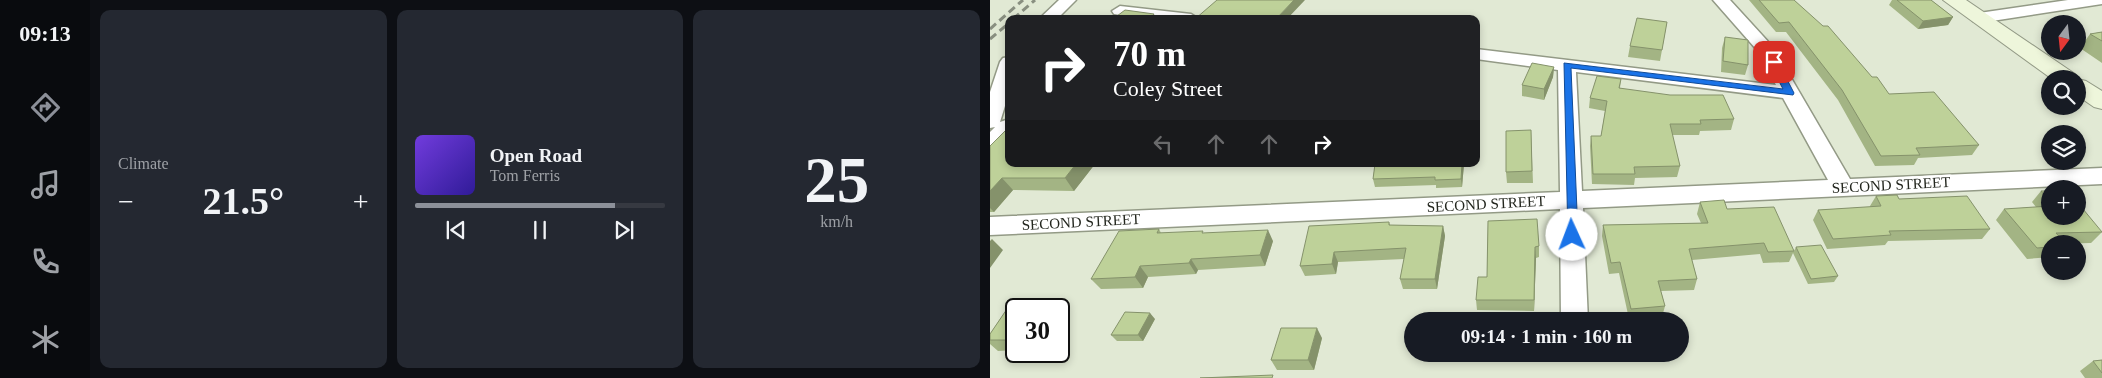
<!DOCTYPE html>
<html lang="en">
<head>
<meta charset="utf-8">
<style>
  :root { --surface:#171b24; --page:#242831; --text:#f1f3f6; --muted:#9ea1a6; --line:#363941; --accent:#8c9099 }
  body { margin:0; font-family:"Times New Roman",serif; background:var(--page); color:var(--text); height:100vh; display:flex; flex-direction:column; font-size:19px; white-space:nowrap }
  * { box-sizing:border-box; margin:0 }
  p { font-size:16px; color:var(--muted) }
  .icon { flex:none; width:28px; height:28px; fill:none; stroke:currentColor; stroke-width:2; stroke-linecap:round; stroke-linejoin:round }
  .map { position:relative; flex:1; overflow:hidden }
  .details { display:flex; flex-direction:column; gap:10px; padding:10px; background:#0d0f14; width:900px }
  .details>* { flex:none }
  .guide { position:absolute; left:15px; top:15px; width:475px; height:152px; border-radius:10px; box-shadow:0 2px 8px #0003; background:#202124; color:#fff; overflow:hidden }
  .needle { width:32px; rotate:195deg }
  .buttons { position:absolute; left:1051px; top:15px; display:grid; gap:10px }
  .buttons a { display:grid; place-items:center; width:45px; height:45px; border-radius:50%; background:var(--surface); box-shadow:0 2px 8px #0003; font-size:25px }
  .speed { position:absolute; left:15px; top:298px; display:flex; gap:10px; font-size:25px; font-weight:700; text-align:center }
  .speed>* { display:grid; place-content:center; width:65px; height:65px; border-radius:50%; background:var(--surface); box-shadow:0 2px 8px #0003; line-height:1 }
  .speed .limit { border:2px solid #111; border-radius:8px; background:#fff; color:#111 }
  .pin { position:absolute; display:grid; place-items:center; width:42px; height:42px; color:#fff; margin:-21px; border-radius:10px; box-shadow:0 2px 8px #0006 }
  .me { position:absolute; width:55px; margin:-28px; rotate:358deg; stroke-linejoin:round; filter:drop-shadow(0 0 4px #0008) }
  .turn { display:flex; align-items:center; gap:18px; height:105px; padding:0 25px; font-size:22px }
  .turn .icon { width:65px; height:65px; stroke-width:2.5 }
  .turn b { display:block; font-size:35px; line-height:42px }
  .lanes { display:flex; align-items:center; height:48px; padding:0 25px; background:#0003; justify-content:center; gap:25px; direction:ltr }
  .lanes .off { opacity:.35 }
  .big { font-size:38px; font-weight:700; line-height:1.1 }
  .details .widget { flex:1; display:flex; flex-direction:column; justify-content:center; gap:8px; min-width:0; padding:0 18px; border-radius:10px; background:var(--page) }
  .details .dial { align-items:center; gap:0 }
  .dial b { font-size:65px; line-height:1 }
  .song { display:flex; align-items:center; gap:15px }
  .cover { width:60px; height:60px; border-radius:8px; background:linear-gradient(135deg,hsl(260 70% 55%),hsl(250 70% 35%)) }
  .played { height:5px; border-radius:2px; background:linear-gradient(90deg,var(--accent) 80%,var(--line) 80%) }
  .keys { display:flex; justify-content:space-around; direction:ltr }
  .heat { display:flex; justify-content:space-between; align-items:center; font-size:28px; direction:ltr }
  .details .tiles { flex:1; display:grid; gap:10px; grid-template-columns:repeat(3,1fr) }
  .trip { position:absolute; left:414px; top:312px; width:285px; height:50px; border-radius:25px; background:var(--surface); box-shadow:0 2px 8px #0003; font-weight:700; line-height:50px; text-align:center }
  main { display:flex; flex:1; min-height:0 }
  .menu { display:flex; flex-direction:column; width:90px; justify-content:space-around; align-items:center; background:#090b0e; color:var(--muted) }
  .menu .icon { width:35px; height:35px }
  .menu .on { color:var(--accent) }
  .menu b { font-size:22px; color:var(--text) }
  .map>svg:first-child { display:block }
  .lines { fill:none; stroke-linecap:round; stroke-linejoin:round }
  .minor-casing { stroke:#939a86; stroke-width:3 }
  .secondary-casing { stroke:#939a86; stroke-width:2 }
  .minor { fill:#fff; fill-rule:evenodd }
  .secondary { fill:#eef6db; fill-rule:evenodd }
  .rail { stroke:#898f80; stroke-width:3; stroke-dasharray:8 4.5; stroke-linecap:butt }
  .wall { fill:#a3b484 }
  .shaded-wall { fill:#85926b }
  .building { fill:#bed199; stroke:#85926b }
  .route { fill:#1a73e8; stroke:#114b97 }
  .labels { text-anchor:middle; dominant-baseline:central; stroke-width:5; stroke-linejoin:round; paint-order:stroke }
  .street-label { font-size:15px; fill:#23261e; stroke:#fff }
</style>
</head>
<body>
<main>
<nav class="menu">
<b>09:13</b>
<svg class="icon on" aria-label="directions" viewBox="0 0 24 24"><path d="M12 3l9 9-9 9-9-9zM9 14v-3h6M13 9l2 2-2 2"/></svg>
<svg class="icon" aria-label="music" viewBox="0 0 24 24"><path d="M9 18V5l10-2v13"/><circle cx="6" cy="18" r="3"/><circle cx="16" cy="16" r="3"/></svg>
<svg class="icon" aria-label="phone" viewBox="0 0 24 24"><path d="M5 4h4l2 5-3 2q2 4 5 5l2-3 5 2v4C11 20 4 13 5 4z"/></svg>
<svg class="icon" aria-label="climate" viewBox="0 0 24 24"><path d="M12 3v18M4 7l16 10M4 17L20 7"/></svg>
</nav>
<section class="details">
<div class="tiles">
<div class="widget"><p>Climate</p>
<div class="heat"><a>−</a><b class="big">21.5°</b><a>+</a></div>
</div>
<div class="widget">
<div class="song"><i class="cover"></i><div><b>Open Road</b><p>Tom Ferris</p></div></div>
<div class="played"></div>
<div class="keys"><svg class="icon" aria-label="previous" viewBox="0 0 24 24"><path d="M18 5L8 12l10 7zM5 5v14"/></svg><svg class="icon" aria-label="pause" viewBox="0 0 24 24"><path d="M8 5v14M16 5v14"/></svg><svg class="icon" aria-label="next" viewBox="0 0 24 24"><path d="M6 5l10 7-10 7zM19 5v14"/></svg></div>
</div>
<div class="widget dial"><b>25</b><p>km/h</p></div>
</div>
</section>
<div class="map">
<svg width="1112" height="378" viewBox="0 0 1112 378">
  <rect width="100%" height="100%" fill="#e1e9d4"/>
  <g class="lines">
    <g class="minor-casing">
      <path id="minor" d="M69,0h17l-19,19h-18z
        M723,0h17l43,47 77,132 252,-11v16l-519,24 5,113h-27l-1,-112 -570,26v-18l570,-25 -2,-122 -82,-11v-10l300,36 -20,-36zM586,72l207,26 45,82 -246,11z
        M1078,0h34v4l-123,19 -6,-2 -2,-3 2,-3 6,-2z
        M130,6l71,8 8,5h-54l-31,-5 -2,-3z
        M19,57v36l-9,29 9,-3v18l-12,12 -7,2v-19l5,-5 -5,1v-36l10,-30 3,-4z"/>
    </g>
    <g class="secondary-casing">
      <path id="secondary" d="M953,0h23l109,74 3,5 8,2 16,10v18l-8,-2 -16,-11v-17h-26z"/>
    </g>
    <use href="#minor" class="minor"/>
    <use href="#secondary" class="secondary"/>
    <path class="rail" d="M23,19l22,-19
      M0,29l33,-29
      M0,39l19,-16"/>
  </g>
  <path class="wall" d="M759,0h45l95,94 90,51 -7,10 -54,3 -4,7 -39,1 -37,-66 -52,-68h-10z
    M902,0h39l22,17 -5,8 -30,4 -29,-24z
    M677,22l-7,39 -32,-4 2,-11z
    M1112,32v31l-22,-15 10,-14z
    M735,37l23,28 -3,10 -24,-3 1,-24z
    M564,67l-1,10 -9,23 -22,-4v-11z
    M631,79l-1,9 114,31 -3,11 -31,1 -1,4h-27l8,31 -3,11 -42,1 -1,7 -42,-1 -2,-38 1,-10h10l4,-25 -16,-3 1,-10z
    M541,130l2,53h-26l-1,-11z
    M0,146l19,18h86l-21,27 -61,-1 -19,22h-4z
    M385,164h89l-2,23 -26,1v-3l-61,2 -2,-8z
    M1051,191l9,11v14l52,16 -11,11 -41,1v13l-23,2 -31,-39 8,-11 32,-2 -4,-5z
    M886,196l23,3 91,30 -8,10 -94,2 -3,4 -58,4 -14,-29 5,-10 52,-3v-1z
    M710,202l27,7 67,42 2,-4 42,29 -4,6 -26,2 -15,-31 -4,9 -26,1 -3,-9 -68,6 5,19 -3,11 -33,1 4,15 -3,11 -33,2 -10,-46 -10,1 -7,-38 1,-11 98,-2 -4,-9z
    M498,221l51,25v11l-3,1 -2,53 -57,-1 -1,-10 11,-23z
    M399,222l1,3 53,1 2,10 -8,53h-34l-3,-10 4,-20 -66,3 -2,12 -31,2 -5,-10z
    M169,229l2,4h43l69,8 -8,25 -67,4 -2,4 -48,3 -5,11 -42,1 -10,-10z
    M57,305l4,4h-35v41l-18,1 -8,-7v-10l19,-28z
    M165,319l-12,22h-26l-6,-6z
    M332,338l-8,32h-37l-6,-10z
    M1112,360v18h-17l-5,-7 13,-10z"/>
  <path class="shaded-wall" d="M304,0h11l-18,19h-11z
    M164,14l2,5h-7z
    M963,17l-5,8 -30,4 5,-8z
    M564,67l-1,10 -9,23v-11z
    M86,164h19l-21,27 -9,-13z
    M472,164h2l-2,23 -1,-8z
    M12,178l11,12 -19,22 -4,-4v-17z
    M453,226l2,10 -8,53 -2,-10z
    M278,230l5,11 -8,25 -5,-11z
    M2,239l11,11 -13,18v-27z
    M545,247l1,11 -2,53v-11z
    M344,252l4,10 -2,12 -4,-10z
    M201,259l7,11 -2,4 -7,-11z
    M150,266l8,11 -5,11 -8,-11z
    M57,305l4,4h-6z
    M160,313l5,6 -12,22 -5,-6z
    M327,328l5,10 -8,32 -6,-10z"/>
  <path class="building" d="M227,0h77l-18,19h-81z
    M769,0h35l29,26h5l44,51h5l12,17 45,-2 45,53 -63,3 4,7 -39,1 -39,-66 -53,-68 -10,1z
    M907,0h34l22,17 -30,4z
    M135,10l29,4 -5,5h-36z
    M647,18l30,4 -5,28 -32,-4z
    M1112,32v9l-12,-7z
    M735,37l23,3v25l-25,-4z
    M542,63l22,4 -10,22 -22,-4z
    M607,76l24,3 -2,9 51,7h53l11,24 -34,1 1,4h-31l10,42 -46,1 1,7h-42l-2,-38h10l6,-35 -17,-3z
    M19,127v37h67l-11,14h-63l-12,13v-45z
    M541,130l1,41 -26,1v-41z
    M385,164h87l-1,15 -26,1v-3l-62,2z
    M1051,191h9v11z
    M907,195l2,4 68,-3 23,33 -101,2 2,4 -58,4 -15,-29 63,-4 -5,-10z
    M734,200l3,9 47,-2 20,44 -26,1 -4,-9 -75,6 8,30 -39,2 7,25 -34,3 -11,-47 -9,1 -8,-38 105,-2 -8,-21z
    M1088,203l24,29 -46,1 10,11h-16v3l-13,1 -33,-39 46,-3v10h28z
    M547,219l2,27 -4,1 -1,53h-58l2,-23h9l1,-56z
    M399,222v3l54,1 -8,53h-35l6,-31 -72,4 -2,12 -32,2 9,-40z
    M169,229l-2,4 46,-2 -1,2 66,-3 -8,25 -69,4 -2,4 -49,3 -5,11 -44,2 28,-48z
    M831,245l17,31 -27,3 -15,-32z
    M57,305l-2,4h-29v31h-26v-6l19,-28z
    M135,312l25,1 -12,22h-27z
    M291,328h36l-9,32h-37z
    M1112,360v13l-9,-12z
    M283,375l-1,3h-72z"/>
  <path class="route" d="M781,60l7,2 16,31 -1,2 -222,-27 7,167 -2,3h-8l-4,-175 219,26 -14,-27z"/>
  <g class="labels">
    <g class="street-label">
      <text transform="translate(901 185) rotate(-3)">SECOND STREET</text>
      <text transform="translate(496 204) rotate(-3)">SECOND STREET</text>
      <text transform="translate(91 222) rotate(-3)">SECOND STREET</text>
    </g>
  </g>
</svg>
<div class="buttons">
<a><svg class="needle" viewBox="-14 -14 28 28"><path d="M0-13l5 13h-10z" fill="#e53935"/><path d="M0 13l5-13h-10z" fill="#9ea1a6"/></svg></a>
<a><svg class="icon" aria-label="search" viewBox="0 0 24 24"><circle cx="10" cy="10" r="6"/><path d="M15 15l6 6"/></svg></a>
<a><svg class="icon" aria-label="layers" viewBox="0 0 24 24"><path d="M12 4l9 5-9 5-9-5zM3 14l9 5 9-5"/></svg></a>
<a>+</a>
<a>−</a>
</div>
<div class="speed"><div class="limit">30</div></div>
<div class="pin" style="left:784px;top:62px;background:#d93025"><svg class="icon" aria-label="arrive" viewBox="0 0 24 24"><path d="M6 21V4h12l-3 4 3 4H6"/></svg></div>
<svg class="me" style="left:582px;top:235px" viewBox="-20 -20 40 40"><circle r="19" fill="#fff"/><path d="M0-13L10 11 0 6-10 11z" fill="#1a73e8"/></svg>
<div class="trip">09:14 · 1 min · 160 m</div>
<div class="guide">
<div class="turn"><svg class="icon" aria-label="right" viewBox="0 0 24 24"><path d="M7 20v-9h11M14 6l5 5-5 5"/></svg><div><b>70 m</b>Coley Street</div></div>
<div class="lanes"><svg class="icon off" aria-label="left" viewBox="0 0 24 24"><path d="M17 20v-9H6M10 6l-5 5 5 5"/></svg><svg class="icon off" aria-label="ahead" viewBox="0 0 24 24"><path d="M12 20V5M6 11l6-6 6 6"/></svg><svg class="icon off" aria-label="ahead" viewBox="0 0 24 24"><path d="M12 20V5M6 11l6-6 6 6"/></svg><svg class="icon" aria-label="right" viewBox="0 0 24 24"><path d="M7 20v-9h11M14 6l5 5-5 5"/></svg></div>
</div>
</div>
</main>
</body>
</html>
